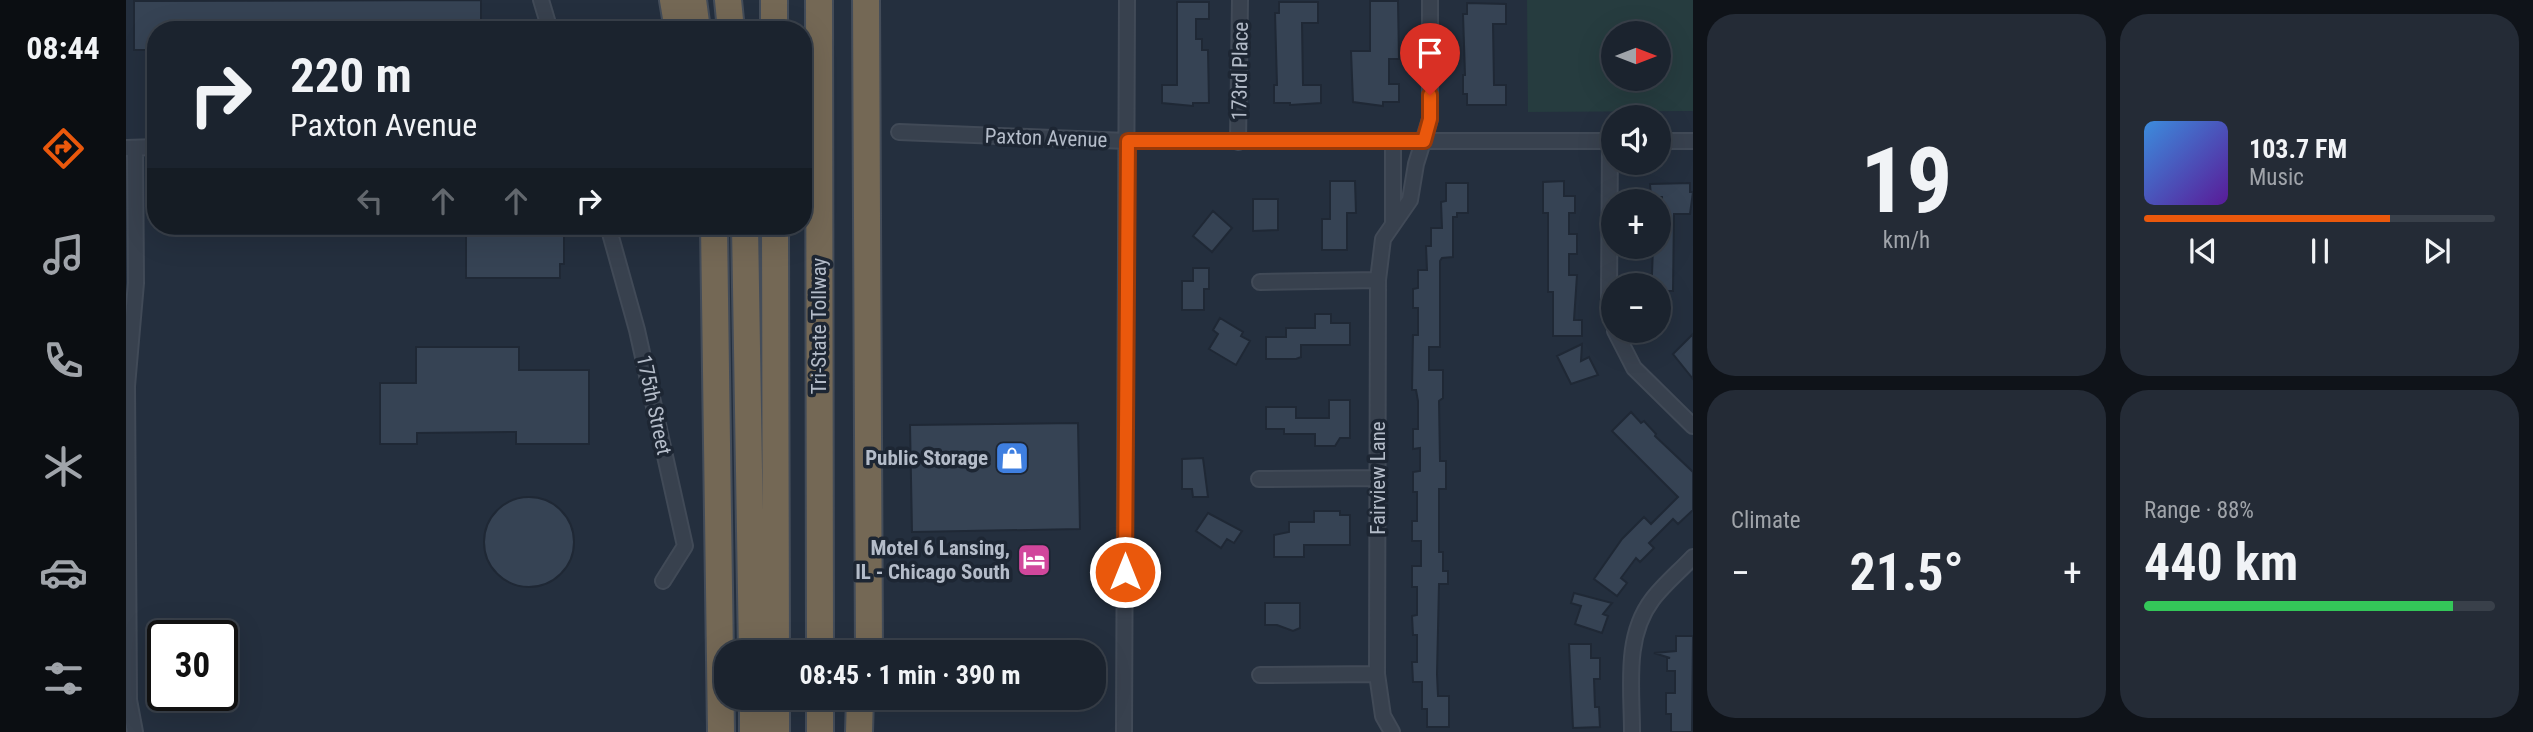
<!DOCTYPE html>
<html lang="en">
<head>
<meta charset="utf-8">
<style>
  :root { --surface:#1b232e; --page:#242b36; --text:#f1f3f6; --muted:#a0a4aa; --line:#39404a; --accent:#ea580c }
  body { margin:0; font-family:"Roboto Condensed",sans-serif; background:var(--page); color:var(--text); height:100vh; display:flex; flex-direction:column; font-size:26px; white-space:nowrap }
  * { box-sizing:border-box; margin:0 }
  p { font-size:23px; color:var(--muted) }
  .icon { flex:none; width:38px; height:38px; fill:none; stroke:currentColor; stroke-width:2; stroke-linecap:round; stroke-linejoin:round }
  .map { position:relative; flex:1; overflow:hidden }
  .sheet { display:flex; flex-direction:column; gap:14px; padding:14px; background:#0f1319; width:840px }
  .sheet>* { flex:none }
  .top-card { position:absolute; left:21px; top:21px; width:665px; height:214px; border-radius:28px; box-shadow:0 7px 28px #0002,0 0 0 2px var(--line); background:#1b232e; color:var(--text); overflow:hidden }
  .needle { width:46px; rotate:90deg }
  .buttons { position:absolute; left:1475px; top:21px; display:grid; gap:14px }
  .buttons a { display:grid; place-items:center; width:70px; height:70px; border-radius:50%; background:var(--surface); box-shadow:0 7px 28px #0002,0 0 0 2px var(--line); font-size:35px }
  .speed { position:absolute; left:21px; top:620px; display:flex; gap:14px; font-size:35px; font-weight:700; text-align:center }
  .speed>* { display:grid; place-content:center; width:91px; height:91px; border-radius:50%; background:var(--surface); box-shadow:0 7px 28px #0002,0 0 0 2px var(--line); line-height:1 }
  .speed .limit { border:4px solid #111; border-radius:10px; background:#fff; color:#111 }
  .pin { position:absolute; display:grid; place-items:center; width:60px; height:60px; color:#fff; margin:-72px -30px; border-radius:50% 50% 50% 0; rotate:-45deg; box-shadow:0 0 7px #0007 }
  .pin .icon { rotate:45deg }
  .me { position:absolute; width:77px; margin:-38px; rotate:0deg; stroke-linejoin:round; filter:drop-shadow(0 0 5px #0008) }
  .turn { display:flex; align-items:center; gap:24px; height:147px; padding:0 28px; font-size:32px }
  .turn .icon { width:91px; height:91px; stroke-width:2.5 }
  .turn b { display:block; font-size:49px; line-height:60px }
  .lanes { display:flex; align-items:center; height:66px; padding:0 28px; background:#0003; justify-content:center; gap:35px; direction:ltr }
  .lanes .off { opacity:.35 }
  .big { font-size:52px; font-weight:700; line-height:1.1 }
  .sheet .card { flex:1; display:flex; flex-direction:column; justify-content:center; gap:10px; min-width:0; padding:0 24px; border-radius:28px; background:var(--page) }
  .sheet .dial { align-items:center; gap:0 }
  .dial b { font-size:91px; line-height:1 }
  .song { display:flex; align-items:center; gap:21px }
  .cover { width:84px; height:84px; border-radius:10px; background:linear-gradient(135deg,hsl(210 70% 55%),hsl(270 70% 35%)) }
  .played { height:7px; border-radius:4px; background:linear-gradient(90deg,var(--accent) 70%,var(--line) 70%) }
  .keys { display:flex; justify-content:space-around; direction:ltr }
  .heat { display:flex; justify-content:space-between; align-items:center; font-size:38px; direction:ltr }
  .charge { height:10px; border-radius:5px; background:linear-gradient(90deg,#34c759 88%,var(--line) 0) }
  .sheet .tiles { flex:1; display:grid; gap:14px; grid-template-columns:repeat(2,1fr) }
  .trip { position:absolute; left:588px; top:640px; width:392px; height:70px; border-radius:28px; background:var(--surface); box-shadow:0 7px 28px #0002,0 0 0 2px var(--line); font-weight:700; line-height:70px; text-align:center }
  main { display:flex; flex:1; min-height:0 }
  .tabs { display:flex; flex-direction:column; width:126px; justify-content:space-around; align-items:center; background:#0b0e12; color:var(--muted) }
  .tabs .icon { width:49px; height:49px }
  .tabs .on { color:var(--accent) }
  .tabs b { font-size:32px; color:var(--text) }
  .map>svg:first-child { display:block }
  .green { fill:#263c3f; fill-rule:evenodd }
  .building { fill:#364354; stroke:#1f2835; stroke-width:2 }
  .lines { fill:none; stroke-linecap:round; stroke-linejoin:round }
  .minor-casing { stroke:#414a57; stroke-width:18 }
  .motorway-casing { stroke:#434c59; stroke-width:30 }
  .minor { stroke:#38414e; stroke-width:14 }
  .motorway { stroke:#746855; stroke-width:26 }
  .route-casing { stroke:#983908; stroke-width:18 }
  .route { stroke:#ea580c; stroke-width:12 }
  .labels { text-anchor:middle; dominant-baseline:central; stroke-width:7; stroke-linejoin:round; paint-order:stroke }
  .street-label { font-size:21px; fill:#b4bcc9; stroke:#1d2633 }
  .poi-label { font-size:21px; font-weight:bold; fill:#b4bcc9; stroke:#1d2633; text-anchor:end }
</style>
</head>
<body>
<main>
<nav class="tabs">
<b>08:44</b>
<svg class="icon on" aria-label="directions" viewBox="0 0 24 24"><path d="M12 3l9 9-9 9-9-9zM9 14v-3h6M13 9l2 2-2 2"/></svg>
<svg class="icon" aria-label="music" viewBox="0 0 24 24"><path d="M9 18V5l10-2v13"/><circle cx="6" cy="18" r="3"/><circle cx="16" cy="16" r="3"/></svg>
<svg class="icon" aria-label="phone" viewBox="0 0 24 24"><path d="M5 4h4l2 5-3 2q2 4 5 5l2-3 5 2v4C11 20 4 13 5 4z"/></svg>
<svg class="icon" aria-label="climate" viewBox="0 0 24 24"><path d="M12 3v18M4 7l16 10M4 17L20 7"/></svg>
<svg class="icon" aria-label="car" viewBox="0 0 24 24"><path d="M5 17H2v-5l4-1 3-4h7l3 4 3 1v5h-3M9 17h6M6 11h13"/><circle cx="7" cy="17" r="2"/><circle cx="17" cy="17" r="2"/></svg>
<svg class="icon" aria-label="filters" viewBox="0 0 24 24"><path d="M4 7h16M4 17h16"/><circle cx="9" cy="7" r="2"/><circle cx="15" cy="17" r="2"/></svg>
</nav>
<div class="map">
<svg width="1567" height="732" viewBox="0 0 1567 732">
  <rect width="100%" height="100%" fill="#242f3e"/>
  <path class="green" d="M1401,0h166v111l-165,1zM1488,33h45v46h-45z"/>
  <path class="building" d="M355,0v30h-325v20h-22v-49z
    M1244,1h28l1,58h-10v25h10v18h-16v4l-30,-4 -2,-51h19z
    M1051,2h32v17h-13v20h6v11h6l1,53h-16v3l-31,-3v-18h15z
    M1153,2h39v21h-16l1,62h18v18l-31,2v-2h-16v-18h3l-2,-72h4z
    M1341,3l39,1v20h-13l1,61h12v20h-39v-11h-4v-19h2l-2,-61h4z
    M1204,181h25l1,32h-9v37h-25v-31h8z
    M1438,181v15h11v17h-6v21h8v20h-8v21h8l-3,45h8v16h-29v-44h-5v-79h-5v-31z
    M1320,183h22v30h-11v4h-4v40l-11,1 -2,3v86h-11v23h14v28l-4,3 1,60h6v28h-7v63h4v19h5v13h-9l-2,90 1,22h11v31h-22v-18h-5v-27h-9l-1,-20h5v-27h-4l-1,-19 5,-1v-28h-5v-21h9v-25h-9v-20h5v-29h-4v-20l7,-1v-23l-7,1v-20h5v-28l-2,-11h-4l1,-55h5v-27h-5v-19l5,-1v-18h9l-1,-24h5v-18h11l-1,-26 5,-1z
    M1564,183v9h3l-3,22h-16l-1,77h-14v-6h-14v-11h7l1,-27h6v-27h3v-23h-11l-1,-13z
    M1127,199h25v31l-25,1z
    M1087,211l19,17 -20,24 -19,-16z
    M340,226h98v38h-4v14h-94z
    M1067,268h16v21h-5v21h-22v-29h11z
    M1189,314h16v9h19v22h-49v12l-5,2h-30v-22h20v-9h29z
    M1094,318l23,14 -2,4 9,5 -14,24 -27,-16 9,-15 -5,-4z
    M1567,334v45l-20,-25z
    M1456,344l-1,17 8,-4 9,18 -27,9 -14,-28z
    M290,347h103v23h70v74h-73v-12l-99,1v11h-37v-61h36z
    M1203,400h21v38h-10l-5,8h-20v-12h-31v-5h-18v-22h30v11h33z
    M1505,412l10,11 3,-2 12,13 -1,2 38,36v38l-15,14 -5,-5 -24,24 5,5 -14,14 -4,-4 -15,20 6,5 -10,13 -23,-17 28,-40 22,-22 7,7 27,-27 -66,-66z
    M952,423l2,106 -168,3 -2,-107z
    M1077,458l5,39h-15l-1,-8h-10v-30z
    M358 542a45 45 0 1 1 90 0a45 45 0 1 1-90 0Z
    M1188,511h26v4h10v30h-46v12h-30v-22l15,-3v-10h25z
    M1082,513l34,18 -8,12 -7,-4 -6,9 -25,-17z
    M1448,593l38,10 -9,11 5,2 -6,17 -27,-9 6,-18 -10,-3z
    M1139,603h35v25l-7,3 -16,-6h-12z
    M1550,636h17l-1,96h-21v-18h-5v-21h9v-22h-8v-13h3l-16,-5 22,-2z
    M1443,644h22v14h9v21h-6l1,28h4l1,20 -27,1z"/>
  <g class="lines">
    <g class="minor-casing">
      <path id="minor" d="M415,0l9,30
        M773,132l228,9h487
        M1484,141l-1,157 5,27
        M1533,141h34
        M1112,142l2,-142
        M0,148l30,-1
        M1267,223v-82
        M482,226l29,104 48,216 -22,35
        M1134,282l118,-2
        M1489,331l19,37 59,58
        M1133,479l119,-1
        M1134,675l117,-1
        M9,732l-6,-32 -2,-314 9,-103 -1,-135
        M998,732l3,-732
        M1266,732l-9,-16 -6,-42 1,-394 5,-41 27,-39 6,-36 14,-45v-119
        M1506,732c0,-44 -8,-95 20,-132 11,-15 28,-29 41,-43"/>
    </g>
    <g class="motorway-casing">
      <path id="motorway" d="M547,0l5,30
        M567,0l4,30
        M602,0l3,30
        M648,0v30
        M693,0l1,653
        M740,0l3,653
        M588,226l7,506
        M619,226l7,427
        M649,226l1,427
        M627,698v34
        M650,698v34
        M694,698v34
        M733,732l1,-34"/>
    </g>
    <use href="#minor" class="minor"/>
    <use href="#motorway" class="motorway"/>
  </g>
  <g class="lines">
    <g class="route-casing">
      <path id="route" d="M999,572l3,-431h296l6,-22v-24"/>
    </g>
    <use href="#route" class="route"/>
  </g>
  <defs>
    <g id="shop-square" transform="scale(1.75)"><rect x="-9" y="-9" width="18" height="18" rx="4" fill="#3f7fe0" stroke="#1d2633"/><path d="M-5-2.5h2.3a2.7 3.5 0 0 1 5.4 0H5L5.5 6h-11ZM-1.5-2.5h3a1.5 2.3 0 0 0-3 0Z" fill="#fff"/></g>
    <g id="hotel-square" transform="scale(1.75)"><rect x="-9" y="-9" width="18" height="18" rx="4" fill="#d1479c" stroke="#1d2633"/><path d="M-6-4.5h1.5V1H6V5H4.5V3h-9V5H-6ZM-4 0a1.8 1.8 0 1 1 3.6 0ZM.5 0V-2.5h3Q6-2.5 6 0Z" fill="#fff"/></g>
  </defs>
  <g fill-rule="evenodd">
    <use href="#shop-square" x="886" y="458"/>
    <use href="#hotel-square" x="908" y="560"/>
  </g>
  <g class="labels">
    <g class="street-label">
      <text transform="translate(1114 71) rotate(-89)">173rd Place</text>
      <text transform="translate(920 138) rotate(2)">Paxton Avenue</text>
      <text transform="translate(693 326) rotate(-90)">Tri-State Tollway</text>
      <text transform="translate(528 405) rotate(78)">175th Street</text>
      <text transform="translate(1252 478) rotate(-90)">Fairview Lane</text>
    </g>
    <g class="poi-label">
      <text x="862" y="458">Public Storage</text>
      <text x="884" y="548">Motel 6 Lansing,<tspan x="884" dy="24">IL - Chicago South</tspan></text>
    </g>
  </g>
</svg>
<div class="buttons">
<a><svg class="needle" viewBox="-14 -14 28 28"><path d="M0-13l5 13h-10z" fill="#e53935"/><path d="M0 13l5-13h-10z" fill="#a0a4aa"/></svg></a>
<a><svg class="icon" aria-label="sound" viewBox="0 0 24 24"><path d="M4 9h4l5-4v14l-5-4H4zM17 9q2 3 0 6"/></svg></a>
<a>+</a>
<a>−</a>
</div>
<div class="speed"><div class="limit">30</div></div>
<div class="pin" style="left:1304px;top:95px;background:#d93025"><svg class="icon" aria-label="arrive" viewBox="0 0 24 24"><path d="M6 21V4h12l-3 4 3 4H6"/></svg></div>
<svg class="me" style="left:999px;top:572px" viewBox="-20 -20 40 40"><circle r="17" fill="#ea580c" stroke="#fff" stroke-width="3"/><path d="M0-11L8 9 0 5-8 9z" fill="#fff"/></svg>
<div class="trip">08:45 · 1 min · 390 m</div>
<div class="top-card">
<div class="turn"><svg class="icon" aria-label="right" viewBox="0 0 24 24"><path d="M7 20v-9h11M14 6l5 5-5 5"/></svg><div><b>220 m</b>Paxton Avenue</div></div>
<div class="lanes"><svg class="icon off" aria-label="left" viewBox="0 0 24 24"><path d="M17 20v-9H6M10 6l-5 5 5 5"/></svg><svg class="icon off" aria-label="ahead" viewBox="0 0 24 24"><path d="M12 20V5M6 11l6-6 6 6"/></svg><svg class="icon off" aria-label="ahead" viewBox="0 0 24 24"><path d="M12 20V5M6 11l6-6 6 6"/></svg><svg class="icon" aria-label="right" viewBox="0 0 24 24"><path d="M7 20v-9h11M14 6l5 5-5 5"/></svg></div>
</div>
</div>
<section class="sheet">
<div class="tiles">
<div class="card dial"><b>19</b><p>km/h</p></div>
<div class="card">
<div class="song"><i class="cover"></i><div><b>103.7 FM</b><p>Music</p></div></div>
<div class="played"></div>
<div class="keys"><svg class="icon" aria-label="previous" viewBox="0 0 24 24"><path d="M18 5L8 12l10 7zM5 5v14"/></svg><svg class="icon" aria-label="pause" viewBox="0 0 24 24"><path d="M8 5v14M16 5v14"/></svg><svg class="icon" aria-label="next" viewBox="0 0 24 24"><path d="M6 5l10 7-10 7zM19 5v14"/></svg></div>
</div>
<div class="card"><p>Climate</p>
<div class="heat"><a>−</a><b class="big">21.5°</b><a>+</a></div>
</div>
<div class="card"><p>Range · 88%</p><b class="big">440 km</b><div class="charge"></div></div>
</div>
</section>
</main>
</body>
</html>
